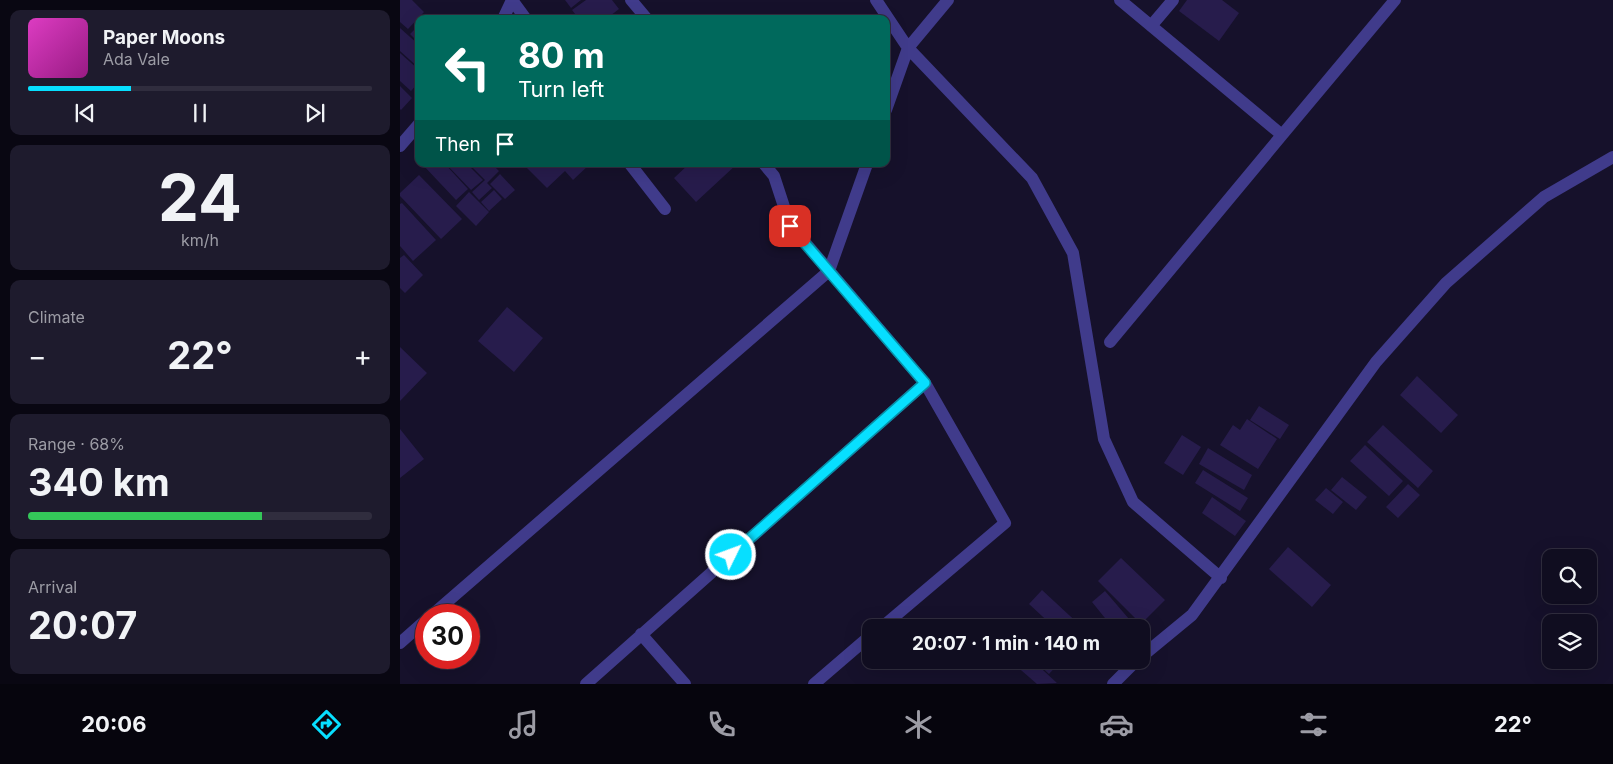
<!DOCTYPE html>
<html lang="en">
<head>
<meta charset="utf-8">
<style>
  :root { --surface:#100d20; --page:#1e1b2d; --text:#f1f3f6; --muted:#9c9ca5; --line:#302d3e; --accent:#07dfff }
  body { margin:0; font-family:Inter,sans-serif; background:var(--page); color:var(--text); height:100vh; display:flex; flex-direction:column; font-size:19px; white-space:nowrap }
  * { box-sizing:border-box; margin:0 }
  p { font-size:16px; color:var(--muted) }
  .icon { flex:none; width:28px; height:28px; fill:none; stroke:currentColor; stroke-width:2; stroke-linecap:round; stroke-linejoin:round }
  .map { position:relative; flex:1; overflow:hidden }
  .sheet { display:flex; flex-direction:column; gap:10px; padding:10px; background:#090712; width:400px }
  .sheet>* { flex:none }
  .hud { position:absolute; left:15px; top:15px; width:475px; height:152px; border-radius:10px; box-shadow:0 5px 20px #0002,0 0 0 1px var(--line); background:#00695c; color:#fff; overflow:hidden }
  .fabs { position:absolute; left:1142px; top:549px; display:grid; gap:10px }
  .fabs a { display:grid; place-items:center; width:55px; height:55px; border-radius:10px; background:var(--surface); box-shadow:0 5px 20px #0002,0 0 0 1px var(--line); font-size:25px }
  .speed { position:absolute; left:15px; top:604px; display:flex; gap:10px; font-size:25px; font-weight:700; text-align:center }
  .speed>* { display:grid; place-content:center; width:65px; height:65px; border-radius:50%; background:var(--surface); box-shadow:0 5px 20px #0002,0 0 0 1px var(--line); line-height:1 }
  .speed .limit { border:8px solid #d22; background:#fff; color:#111 }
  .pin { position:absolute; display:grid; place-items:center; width:42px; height:42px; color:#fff; margin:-21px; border-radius:10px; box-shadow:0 2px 8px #0006 }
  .me { position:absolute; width:55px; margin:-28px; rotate:48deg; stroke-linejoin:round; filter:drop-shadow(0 0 4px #0008) }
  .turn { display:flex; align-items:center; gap:18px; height:105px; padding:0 20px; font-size:22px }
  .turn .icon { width:65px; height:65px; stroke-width:2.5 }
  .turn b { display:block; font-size:35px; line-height:42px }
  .then { display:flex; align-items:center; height:48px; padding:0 20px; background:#0003; gap:10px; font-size:19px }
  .big { font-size:38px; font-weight:700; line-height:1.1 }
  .sheet .widget { flex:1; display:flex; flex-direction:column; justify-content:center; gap:8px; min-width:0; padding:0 18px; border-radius:10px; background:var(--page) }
  .sheet .dial { align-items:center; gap:0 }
  .dial b { font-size:65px; line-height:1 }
  .song { display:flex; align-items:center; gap:15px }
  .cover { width:60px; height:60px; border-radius:8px; background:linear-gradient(135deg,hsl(310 70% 55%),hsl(310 70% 35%)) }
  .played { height:5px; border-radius:2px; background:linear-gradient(90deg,var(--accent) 30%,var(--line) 30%) }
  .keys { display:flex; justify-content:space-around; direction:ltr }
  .heat { display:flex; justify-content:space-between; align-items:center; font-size:28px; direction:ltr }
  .charge { height:8px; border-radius:4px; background:linear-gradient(90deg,#34c759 68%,var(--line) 0) }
  .trip { position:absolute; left:462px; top:619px; width:288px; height:50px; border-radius:10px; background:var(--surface); box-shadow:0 5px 20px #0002,0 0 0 1px var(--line); font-weight:700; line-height:50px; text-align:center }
  .tabs { display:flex; height:80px; justify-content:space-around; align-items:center; background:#06050d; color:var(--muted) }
  .tabs .icon { width:35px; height:35px }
  .tabs .current { color:var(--accent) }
  .tabs b { font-size:22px; color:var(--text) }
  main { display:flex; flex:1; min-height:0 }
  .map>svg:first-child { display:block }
  .building { fill:#271c4c }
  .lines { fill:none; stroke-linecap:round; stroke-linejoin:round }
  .minor { stroke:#403b8b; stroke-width:12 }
  .route-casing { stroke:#0591a6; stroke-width:12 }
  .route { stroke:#07dfff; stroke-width:9 }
</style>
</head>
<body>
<main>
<section class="sheet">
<div class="widget">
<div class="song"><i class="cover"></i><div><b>Paper Moons</b><p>Ada Vale</p></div></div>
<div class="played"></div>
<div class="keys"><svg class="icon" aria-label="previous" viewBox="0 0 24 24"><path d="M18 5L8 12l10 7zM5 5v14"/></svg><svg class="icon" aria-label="pause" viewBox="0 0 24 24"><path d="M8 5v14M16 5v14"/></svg><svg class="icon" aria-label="next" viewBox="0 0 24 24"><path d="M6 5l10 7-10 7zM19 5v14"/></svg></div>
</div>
<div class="widget dial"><b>24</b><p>km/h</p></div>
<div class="widget"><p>Climate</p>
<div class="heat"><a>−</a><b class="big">22°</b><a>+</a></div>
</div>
<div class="widget"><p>Range · 68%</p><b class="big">340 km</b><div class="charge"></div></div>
<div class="widget"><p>Arrival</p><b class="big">20:07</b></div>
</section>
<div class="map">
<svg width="1213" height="684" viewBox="0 0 1213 684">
  <rect width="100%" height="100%" fill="#16112b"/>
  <path class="building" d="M0,0h12l12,12 -16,17 -8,-7z
    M165,0h16l-10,8z
    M186,0h26l7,9 -13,10h-27l-7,-9z
    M787,0h35l17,13 -20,28 -40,-30z
    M19,25v18l-9,-9z
    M0,28l19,17v23l-19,-17z
    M0,53l19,17v12l-8,9 -11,-10z
    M0,86l12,12 -11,12 -1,-1z
    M22,164h23l23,25 -12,11z
    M46,164h21l16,16 -12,10z
    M69,164h23l7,7 -12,12 5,5 -13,12 -7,-8 13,-12z
    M123,164h67l-17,16 -8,-9 -18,17z
    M289,164h48l-41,38 -22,-24z
    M100,174l15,16 -10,9 -15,-15z
    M19,175l43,44 -21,20 -41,-43v-3z
    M94,190l8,9 -13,12 -8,-9z
    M69,192l20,20 -13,14 -20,-20z
    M2,203l34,37 -23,21 -13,-15v-42z
    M4,255l19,20 -18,18 -5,-5v-30z
    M107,307l36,31 -29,34 -36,-31z
    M0,347l27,26 -27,28z
    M1017,376l41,39 -17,18 -41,-38z
    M859,406l30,19 -9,14 -30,-19z
    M847,419l30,20 -19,30 -38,-24 13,-20 7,5z
    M983,425l50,46 -15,17 -51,-46z
    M0,429l24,30 -24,19z
    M782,435l19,12 -18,28 -19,-12z
    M965,445l38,36 -14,15 -39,-35z
    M808,448l44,27 -8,15 -45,-26z
    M803,470l45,28 -8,13 -45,-28z
    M942,477l25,20 -11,13 -25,-20z
    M1008,484l12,11 -22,23 -12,-11z
    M926,488l17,14 -10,12 -18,-14z
    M812,497l34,24 -11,15 -33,-23z
    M888,547l43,38 -19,22 -43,-38z
    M721,558l44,42 -24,24 -43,-43z
    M642,590l41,38h-28l-26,-24z
    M705,591l24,28 -10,9h-6l-21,-26z
    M636,621l8,7h-14z
    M616,660h16l25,23 -20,1 -24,-21z
    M634,660h28l-13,14z"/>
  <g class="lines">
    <path class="minor" d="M231,0l16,19
      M476,0l32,48 124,130 41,75 31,186 29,63 88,76
      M103,19l9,-19 14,19
      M751,26l22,-26
      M486,110l22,-62 40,-48
      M882,135l113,-135
      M0,146l19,-22
      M230,164l35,45
      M364,164l10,12 16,49 135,158 80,140 -124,105
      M710,342l172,-207 -162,-135
      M32,615l397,-344 38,-107
      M241,634l44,50
      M0,643l26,-23
      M741,657l51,-42 184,-253 70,-79 98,-86 69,-40
      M186,684l339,-301
      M414,684l57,-49
      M713,684l24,-24"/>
  </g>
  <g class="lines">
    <g class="route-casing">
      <path id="route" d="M331,555l194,-172 -135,-157"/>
    </g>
    <use href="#route" class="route"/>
  </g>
</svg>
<div class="fabs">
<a><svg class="icon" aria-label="search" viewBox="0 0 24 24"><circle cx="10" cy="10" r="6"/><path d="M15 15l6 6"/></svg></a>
<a><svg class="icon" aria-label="layers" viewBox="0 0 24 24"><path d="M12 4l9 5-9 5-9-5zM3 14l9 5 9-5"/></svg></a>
</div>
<div class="speed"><div class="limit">30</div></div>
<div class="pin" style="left:390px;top:226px;background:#d93025"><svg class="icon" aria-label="arrive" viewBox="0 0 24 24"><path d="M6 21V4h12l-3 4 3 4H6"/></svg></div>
<svg class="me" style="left:331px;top:555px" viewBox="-20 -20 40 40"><circle r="17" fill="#07dfff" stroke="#fff" stroke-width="3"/><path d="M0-11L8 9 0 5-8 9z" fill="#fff"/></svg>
<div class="trip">20:07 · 1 min · 140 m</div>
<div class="hud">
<div class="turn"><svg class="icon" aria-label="left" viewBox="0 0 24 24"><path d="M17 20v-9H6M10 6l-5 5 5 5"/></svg><div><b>80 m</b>Turn left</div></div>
<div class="then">Then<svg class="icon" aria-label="arrive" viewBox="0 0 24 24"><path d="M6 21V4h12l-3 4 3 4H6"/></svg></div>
</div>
</div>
</main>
<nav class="tabs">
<b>20:06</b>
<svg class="icon current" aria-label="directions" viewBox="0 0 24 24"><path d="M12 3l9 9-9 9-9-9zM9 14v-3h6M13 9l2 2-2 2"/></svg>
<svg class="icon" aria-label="music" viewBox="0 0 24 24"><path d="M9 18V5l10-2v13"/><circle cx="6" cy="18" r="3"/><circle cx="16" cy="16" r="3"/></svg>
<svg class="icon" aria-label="phone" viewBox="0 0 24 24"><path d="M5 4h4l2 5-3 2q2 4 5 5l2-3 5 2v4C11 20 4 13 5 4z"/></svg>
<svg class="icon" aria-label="climate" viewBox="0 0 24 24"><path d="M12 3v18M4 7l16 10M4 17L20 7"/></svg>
<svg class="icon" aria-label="car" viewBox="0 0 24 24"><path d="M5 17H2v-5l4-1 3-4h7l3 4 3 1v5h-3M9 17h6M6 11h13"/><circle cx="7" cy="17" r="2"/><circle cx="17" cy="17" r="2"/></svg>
<svg class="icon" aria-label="filters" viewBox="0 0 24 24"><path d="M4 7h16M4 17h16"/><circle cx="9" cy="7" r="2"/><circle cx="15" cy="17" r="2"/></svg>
<b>22°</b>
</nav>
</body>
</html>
